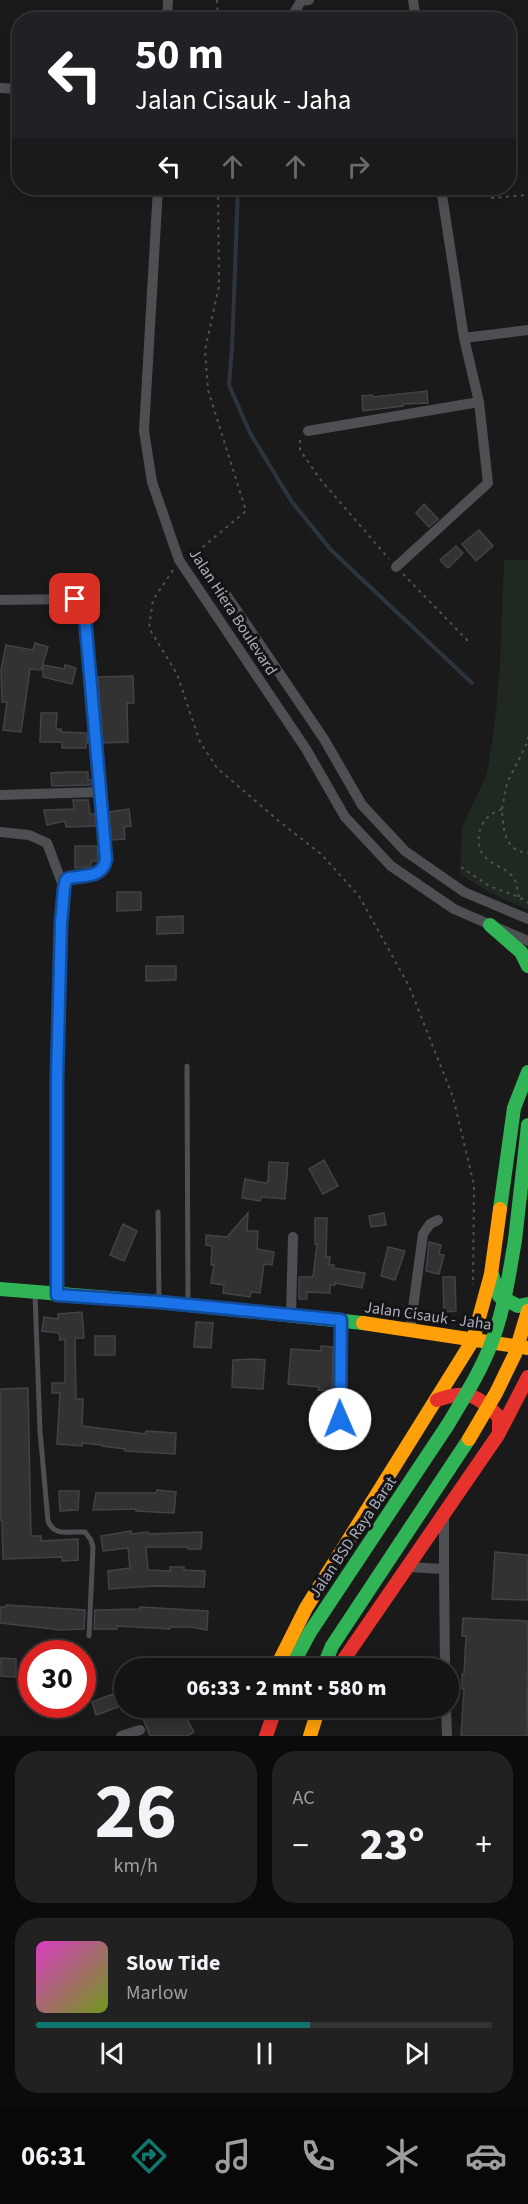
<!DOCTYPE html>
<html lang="id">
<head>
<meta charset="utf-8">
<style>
  :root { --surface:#141414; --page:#212122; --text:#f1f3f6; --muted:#9d9ea0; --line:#333334; --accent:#0f766e }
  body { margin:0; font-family:"Source Sans 3",sans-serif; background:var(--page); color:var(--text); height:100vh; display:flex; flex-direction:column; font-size:22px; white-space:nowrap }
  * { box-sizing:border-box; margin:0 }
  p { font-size:20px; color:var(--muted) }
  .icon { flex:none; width:33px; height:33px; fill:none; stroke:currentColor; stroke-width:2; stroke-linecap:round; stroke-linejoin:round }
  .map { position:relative; height:1736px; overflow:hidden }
  .drawer { display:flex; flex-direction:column; gap:15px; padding:15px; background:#0b0b0b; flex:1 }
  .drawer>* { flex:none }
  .hud { position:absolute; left:12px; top:12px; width:504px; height:183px; border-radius:24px; box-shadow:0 3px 15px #0003,0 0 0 2px var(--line); background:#202124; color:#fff; overflow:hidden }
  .speed { position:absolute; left:18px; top:1640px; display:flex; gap:12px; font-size:30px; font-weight:700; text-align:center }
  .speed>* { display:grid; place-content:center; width:78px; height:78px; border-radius:50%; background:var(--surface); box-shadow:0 3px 15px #0003,0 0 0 2px var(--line); line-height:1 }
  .speed .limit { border:9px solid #d22; background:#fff; color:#111 }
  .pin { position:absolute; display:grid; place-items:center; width:51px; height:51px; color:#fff; margin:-26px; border-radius:12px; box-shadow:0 3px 9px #0006 }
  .me { position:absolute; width:66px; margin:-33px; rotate:359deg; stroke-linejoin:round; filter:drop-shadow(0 0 4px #0008) }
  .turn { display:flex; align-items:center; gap:21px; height:126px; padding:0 24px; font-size:27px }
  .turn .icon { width:78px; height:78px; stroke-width:2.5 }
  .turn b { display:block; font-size:42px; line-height:51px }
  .lanes { display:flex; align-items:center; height:57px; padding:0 24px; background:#0003; justify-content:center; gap:30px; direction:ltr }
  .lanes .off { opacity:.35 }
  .big { font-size:45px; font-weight:800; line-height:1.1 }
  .drawer .tile { flex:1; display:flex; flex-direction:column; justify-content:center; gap:9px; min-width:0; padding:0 21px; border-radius:24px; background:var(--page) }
  .drawer .dial { align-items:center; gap:0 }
  .dial b { font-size:78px; line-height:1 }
  .song { display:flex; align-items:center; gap:18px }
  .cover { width:72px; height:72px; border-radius:9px; background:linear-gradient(135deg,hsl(310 70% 55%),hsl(80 70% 35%)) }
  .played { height:6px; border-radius:3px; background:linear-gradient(90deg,var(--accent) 60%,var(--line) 60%) }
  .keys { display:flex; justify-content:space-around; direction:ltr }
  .heat { display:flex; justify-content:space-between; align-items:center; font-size:33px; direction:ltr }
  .drawer .tiles { flex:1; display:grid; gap:15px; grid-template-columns:1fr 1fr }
  .tile:last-child { grid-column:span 2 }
  .trip { position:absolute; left:114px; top:1658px; width:345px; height:60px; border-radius:30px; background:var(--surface); box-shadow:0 3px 15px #0003,0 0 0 2px var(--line); font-weight:800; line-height:60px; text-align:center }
  .dock { display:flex; height:96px; justify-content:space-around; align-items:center; background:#080808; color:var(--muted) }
  .dock .icon { width:42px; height:42px }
  .dock .current { color:var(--accent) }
  .dock b { font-size:27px; color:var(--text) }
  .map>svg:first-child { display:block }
  .park { fill:#1f2821 }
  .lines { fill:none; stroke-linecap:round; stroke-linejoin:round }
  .stream { stroke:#2c353d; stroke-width:4 }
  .building { fill:#323232; stroke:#424346; stroke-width:1.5 }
  .path { stroke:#505155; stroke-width:2; stroke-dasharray:3 4.5; stroke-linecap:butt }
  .lane { stroke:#4e4f53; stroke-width:5 }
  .street { stroke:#4e4f53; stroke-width:10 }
  .fast { stroke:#30b455; stroke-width:14 }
  .slow { stroke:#ff9f0a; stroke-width:14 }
  .jam { stroke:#e5322d; stroke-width:14 }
  .fast-bridge { stroke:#30b455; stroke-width:14 }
  .slow-bridge { stroke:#ff9f0a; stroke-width:14 }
  .route-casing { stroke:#114b97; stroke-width:15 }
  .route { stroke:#1a73e8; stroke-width:10 }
  .labels { text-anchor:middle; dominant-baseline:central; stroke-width:6; stroke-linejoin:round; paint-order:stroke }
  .street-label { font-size:16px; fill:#abafbb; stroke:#141416 }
</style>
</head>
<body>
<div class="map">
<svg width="528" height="1736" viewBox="0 0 528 1736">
  <rect width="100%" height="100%" fill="#1a1a1a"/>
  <path class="park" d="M504,560h24v350l-36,-16 -32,-20 2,-47 25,-53 8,-52 5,-56z"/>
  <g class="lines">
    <path class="stream" d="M238,188l-6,161 -3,36 21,48 42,69 39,48 141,133"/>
  </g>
  <path class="building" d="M427,391l1,12 -25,1v2l-40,5 -1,-15 10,-1 1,2z
    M424,504l14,15 -9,8 -13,-14z
    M479,530l14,16 -17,15 -14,-17z
    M456,546l7,7 -15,15 -8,-8z
    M35,643l13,4 -7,23 -11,-1 -9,63 -18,-2 4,-28h-5l-1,-32 5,-25 27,5z
    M43,665l21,4 1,-4 11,3 -4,16 -29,-7z
    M133,676l1,27h-7l1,39 -25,1 -5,-66z
    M41,713h16l-1,16h5v3l26,1 1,10h-2v5h-24v-6h-22z
    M68,772h20v8h4v5l-40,1 -1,-13z
    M73,800h15l2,14h5l1,12 -30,1 -1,-6 -18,4 -3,-15 30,-1z
    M129,809l2,17 -7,1 1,12 -13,1 -3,-28z
    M75,846h22l1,15h-6l-2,6 -15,1z
    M117,892h24v18l-24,1z
    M183,916v17l-26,1v-17z
    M146,966h30v14l-30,1z
    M324,1160l14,26 -15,8 -14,-25z
    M269,1162l19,1 -3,36 -24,-2 -1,4 -18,-3 3,-19 20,4 3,-1z
    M248,1213l-1,18h11l-1,18 17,3 -2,13 -8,-1 -4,29 -9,-1 -1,5 -27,-4 1,-8 -13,-2 3,-18h-3l1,-19 -6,-1v-10l21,2z
    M384,1213l2,12 -15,2 -2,-11z
    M315,1218h12l-1,39h4l-1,8h5l-1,3 32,5 -3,15 -27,-5v2h-5v8l-23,-1v7h-8v-22h14l4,-33h-2z
    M123,1224l14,7 -13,30 -14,-6z
    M429,1242l12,3 -2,9 5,1 -5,19 -13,-3z
    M388,1247l17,4 -10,29 -14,-4z
    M443,1277h12l1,34 -12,1z
    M82,1312l2,26h-9l1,61h7l-1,27 64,8v-3l30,2 -1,21 -50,-3v-2l-23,-3v-1l-20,-2v3l-25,-2 3,-51h-8v-10h13v-44l-5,1 -1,-7 -17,-2 2,-14 14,2v-5z
    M196,1322l17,1 -2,25 -17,-1z
    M95,1336h20v19h-20z
    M321,1346l12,1 -1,44 -14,-1 1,-3 -31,-3 3,-35 30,2z
    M253,1359l12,1 -2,29 -31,-2 1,-27z
    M28,1388l3,148h10v5l37,-2v21l-16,1v-4l-59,2 -1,-39h-2v-131z
    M331,1417v26h-14v-25z
    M157,1490l19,2 -2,21 -38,-2v-2l-43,1 3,-17h60z
    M59,1491h20l-1,19 -18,1z
    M131,1531v3l17,-2v2l54,-2 -1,17h-13v-2h-42l2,23 22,1v-4h14v3l21,1 -1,16 -51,-1 -44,3 -1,-18 22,-3 -2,-20 -25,3 -2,-15z
    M495,1552l33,3v45l-36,-1z
    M6,1605l79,5 -1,19 -23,1 -61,-7v-16h6z
    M140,1607l68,4 -1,19 -16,-3h-21v2l-53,-3v3h-23l1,-19 45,-1z
    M463,1618l65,3 -1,115h-66l3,-47h-2v-15h2l2,-38h-4z
    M1,1658l15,1v18l-15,-1z
    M113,1694l5,13 -22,8 -4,-13z
    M161,1707h19l14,25 -7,4h-37l-8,-20z"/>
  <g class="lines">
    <path class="path" d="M217,0l1,20
      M491,198l37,-3
      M300,440v10l20,29 69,80
      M190,555l8,-4 48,-40 -38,-121 -3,-40 14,-64 -1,-98
      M173,570l-20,30 -4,28 28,46 23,68 17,26 63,54 41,32 38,42 50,90 44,111 21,88 -1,100
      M403,574l67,69
      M502,809l5,-26 20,-40 1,-6
      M461,867l28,19 30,11 9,6
      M519,897c-2,-8 -2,-17 -8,-22 -7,-7 -17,-10 -24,-16 -13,-11 -10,-33 2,-43 3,-3 9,-5 13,-7 1,18 2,43 26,44"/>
    <path class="lane" d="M187,1066l1,237
      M158,1212l1,88
      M35,1294l5,137 8,90c6,16 22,10 37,11l6,8 2,7 -4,89"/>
    <path class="street" d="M413,0l3,20
      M167,20l1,-20
      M290,20l11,-19 8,-1
      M0,88l20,1
      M158,188l-14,243 8,51 27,78 127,189 39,68 46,49 63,43 74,32
      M464,338l64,-8
      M308,431l171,-29
      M396,567l92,-84 -9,-81 -15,-64 -23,-150
      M225,593l99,146 38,66 43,46 59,41 64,27
      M0,600l75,-1 6,2 3,5 22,253c-3,19 -21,16 -37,19l-3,2 -2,8 -3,35 -4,155v217
      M0,795l99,-3
      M0,832l29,3 18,8 17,45
      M291,1315l2,-78
      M410,1330l13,-96 7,-10 8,-4
      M340,1419l1,-99
      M444,1514v55
      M408,1567l36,2 1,99
      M446,1707l1,29
      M121,1736l19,-6"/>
    <path class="fast" d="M490,925l31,27 7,14
      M500,1209l14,-101 14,-36
      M515,1240l13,-115
      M492,1274l7,22 19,10 10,-2
      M0,1289l159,13 204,21
      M291,1668l19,-36 137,-206
      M323,1668l9,-22 137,-207"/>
    <path class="slow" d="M363,1323l165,25
      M276,1668l30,-60 167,-268 18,-66 9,-65
      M310,1736l9,-29"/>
    <path class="jam" d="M437,1400c31,-11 40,-5 62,17v16
      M338,1668l160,-233 30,-58
      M266,1736l10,-29"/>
    <path class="fast-bridge" d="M447,1426c16,-27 33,-53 44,-82 13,-33 18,-69 24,-104"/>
    <path class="slow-bridge" d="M469,1439l27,-46 19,-39 13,-43"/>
  </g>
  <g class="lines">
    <g class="route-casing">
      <path id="route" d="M75,599l6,2 3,5 22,253c-3,19 -21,16 -37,19l-3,2 -2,8 -3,35 -4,155v217l102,7 182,18 -1,99"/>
    </g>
    <use href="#route" class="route"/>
  </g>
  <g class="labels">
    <g class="street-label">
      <text transform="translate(233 612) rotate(57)">Jalan Hiera Boulevard</text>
      <text transform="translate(428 1316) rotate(8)">Jalan Cisauk - Jaha</text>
      <text transform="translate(353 1537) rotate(-56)">Jalan BSD Raya Barat</text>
    </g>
  </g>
</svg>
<div class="speed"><div class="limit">30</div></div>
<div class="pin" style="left:75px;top:599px;background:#d93025"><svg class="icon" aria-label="arrive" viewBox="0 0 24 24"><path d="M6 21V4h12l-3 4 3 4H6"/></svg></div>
<svg class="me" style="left:340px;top:1419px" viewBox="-20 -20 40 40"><circle r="19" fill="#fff"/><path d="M0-13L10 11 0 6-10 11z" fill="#1a73e8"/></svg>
<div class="trip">06:33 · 2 mnt · 580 m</div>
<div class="hud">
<div class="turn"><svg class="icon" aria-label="left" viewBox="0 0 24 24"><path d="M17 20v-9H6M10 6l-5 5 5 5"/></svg><div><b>50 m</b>Jalan Cisauk - Jaha</div></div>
<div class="lanes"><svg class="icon" aria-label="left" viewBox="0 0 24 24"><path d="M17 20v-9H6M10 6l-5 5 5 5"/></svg><svg class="icon off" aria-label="ahead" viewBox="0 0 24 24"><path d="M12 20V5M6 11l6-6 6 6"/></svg><svg class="icon off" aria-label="ahead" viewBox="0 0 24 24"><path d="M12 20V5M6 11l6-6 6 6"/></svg><svg class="icon off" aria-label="right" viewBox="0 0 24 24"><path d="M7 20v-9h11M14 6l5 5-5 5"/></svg></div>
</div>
</div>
<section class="drawer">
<div class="tiles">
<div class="tile dial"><b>26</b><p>km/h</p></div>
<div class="tile"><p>AC</p>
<div class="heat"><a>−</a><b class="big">23°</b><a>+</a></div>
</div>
<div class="tile">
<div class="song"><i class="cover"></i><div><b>Slow Tide</b><p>Marlow</p></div></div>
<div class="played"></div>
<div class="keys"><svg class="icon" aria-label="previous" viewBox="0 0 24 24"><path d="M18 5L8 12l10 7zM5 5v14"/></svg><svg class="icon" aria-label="pause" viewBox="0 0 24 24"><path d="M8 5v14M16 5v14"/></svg><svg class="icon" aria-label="next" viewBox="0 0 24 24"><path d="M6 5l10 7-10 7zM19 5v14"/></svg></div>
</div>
</div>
</section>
<nav class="dock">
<b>06:31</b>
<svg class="icon current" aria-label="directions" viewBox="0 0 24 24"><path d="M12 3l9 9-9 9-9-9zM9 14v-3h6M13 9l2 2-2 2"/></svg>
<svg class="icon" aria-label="music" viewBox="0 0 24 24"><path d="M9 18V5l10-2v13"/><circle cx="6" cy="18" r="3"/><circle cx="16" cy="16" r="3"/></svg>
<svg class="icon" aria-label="phone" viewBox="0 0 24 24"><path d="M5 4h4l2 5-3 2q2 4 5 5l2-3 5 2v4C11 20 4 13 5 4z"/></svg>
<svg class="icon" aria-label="climate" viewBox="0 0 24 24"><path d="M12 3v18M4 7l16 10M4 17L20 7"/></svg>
<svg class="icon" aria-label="car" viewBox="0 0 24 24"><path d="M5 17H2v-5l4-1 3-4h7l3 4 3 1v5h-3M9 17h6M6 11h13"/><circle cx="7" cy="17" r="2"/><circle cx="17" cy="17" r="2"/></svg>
</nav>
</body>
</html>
